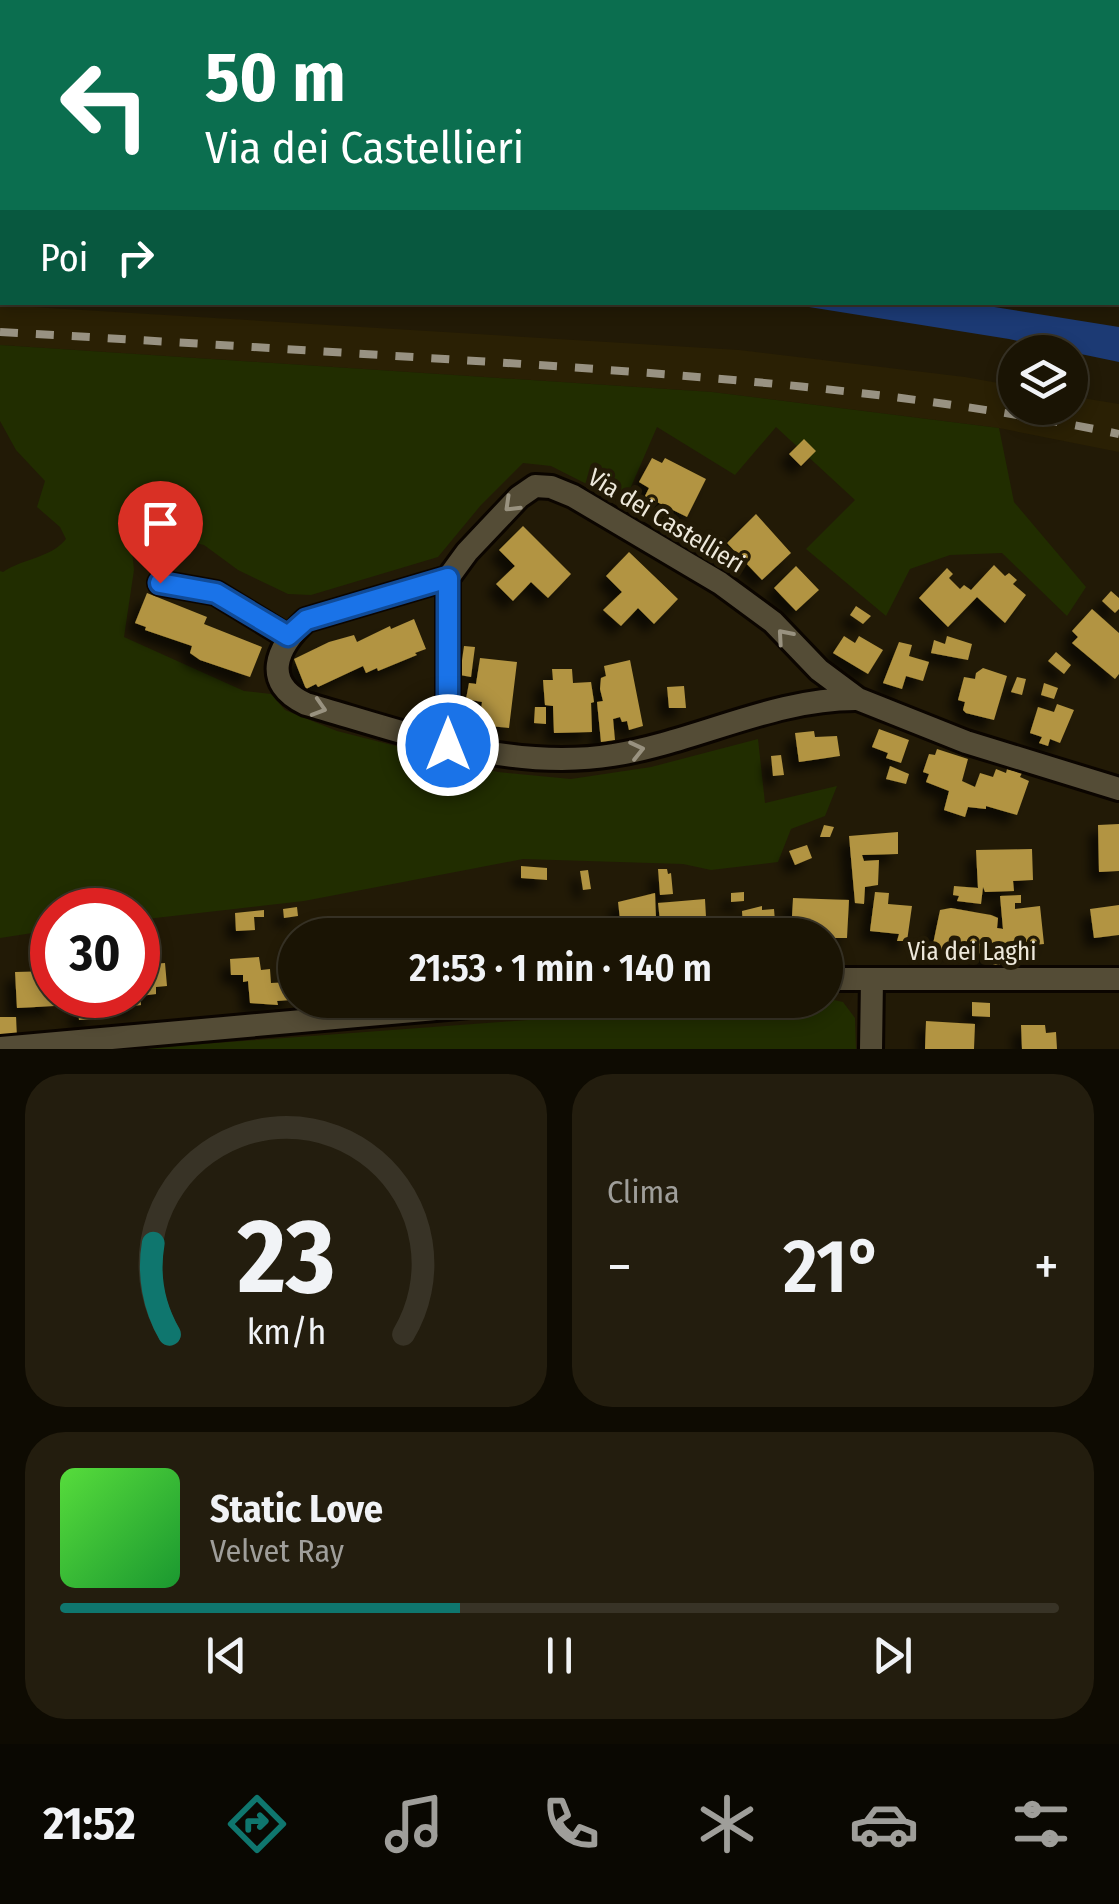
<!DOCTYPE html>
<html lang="it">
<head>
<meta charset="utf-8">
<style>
  :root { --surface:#1a1404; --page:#231d0e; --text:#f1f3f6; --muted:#9f9e9a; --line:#383326; --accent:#0f766e }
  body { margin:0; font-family:"Fira Sans Condensed",sans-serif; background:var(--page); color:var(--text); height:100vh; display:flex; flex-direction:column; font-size:38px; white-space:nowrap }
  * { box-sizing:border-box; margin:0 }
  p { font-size:32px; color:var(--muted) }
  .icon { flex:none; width:55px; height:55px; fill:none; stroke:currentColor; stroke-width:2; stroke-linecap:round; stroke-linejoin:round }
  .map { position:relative; height:1049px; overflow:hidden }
  .panel { display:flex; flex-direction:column; gap:25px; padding:25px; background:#0e0b02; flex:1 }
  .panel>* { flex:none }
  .hud { position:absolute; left:0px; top:0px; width:1120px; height:305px; box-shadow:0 5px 15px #0003,0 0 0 2px var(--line); background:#0b6e4f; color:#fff; overflow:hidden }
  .buttons { position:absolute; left:998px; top:335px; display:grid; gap:20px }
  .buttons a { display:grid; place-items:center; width:90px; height:90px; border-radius:50%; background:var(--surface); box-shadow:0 5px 15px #0003,0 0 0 2px var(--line); font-size:50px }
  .speed { position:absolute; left:30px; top:888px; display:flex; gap:20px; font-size:50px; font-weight:700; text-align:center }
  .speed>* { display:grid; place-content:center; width:130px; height:130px; border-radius:50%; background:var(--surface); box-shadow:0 5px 15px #0003,0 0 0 2px var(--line); line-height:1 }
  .speed .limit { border:15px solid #d22; background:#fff; color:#111 }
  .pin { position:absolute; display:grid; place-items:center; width:85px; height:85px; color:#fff; margin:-102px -42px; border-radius:50% 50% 50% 0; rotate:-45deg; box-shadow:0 0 10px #0007 }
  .pin .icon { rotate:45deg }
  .me { position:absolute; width:110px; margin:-55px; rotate:0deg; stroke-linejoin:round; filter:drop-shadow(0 0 8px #0008) }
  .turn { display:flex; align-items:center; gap:35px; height:210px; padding:0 40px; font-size:45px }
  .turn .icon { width:130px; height:130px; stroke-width:2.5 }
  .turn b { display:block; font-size:70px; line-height:85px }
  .then { display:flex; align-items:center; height:95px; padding:0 40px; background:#0003; gap:20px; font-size:38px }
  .big { font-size:75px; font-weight:600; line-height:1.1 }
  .panel .card { flex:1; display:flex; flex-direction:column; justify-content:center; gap:15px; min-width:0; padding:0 35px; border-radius:40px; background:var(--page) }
  .panel .dial { align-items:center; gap:0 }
  .dial svg { height:260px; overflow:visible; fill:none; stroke:var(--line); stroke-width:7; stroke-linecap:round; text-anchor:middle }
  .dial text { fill:var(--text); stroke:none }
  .song { display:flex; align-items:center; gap:30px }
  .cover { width:120px; height:120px; border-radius:15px; background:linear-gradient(135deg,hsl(110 70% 55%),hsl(130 70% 35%)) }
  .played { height:10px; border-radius:5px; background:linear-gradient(90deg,var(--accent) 40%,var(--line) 40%) }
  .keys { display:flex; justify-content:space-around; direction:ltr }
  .heat { display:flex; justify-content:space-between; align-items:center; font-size:55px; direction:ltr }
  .panel .tiles { flex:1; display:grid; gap:25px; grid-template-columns:1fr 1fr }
  .card:last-child { grid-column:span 2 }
  .trip { position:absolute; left:278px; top:918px; width:565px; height:100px; border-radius:50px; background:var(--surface); box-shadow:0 5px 15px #0003,0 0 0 2px var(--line); font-weight:600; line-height:100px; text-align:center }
  .menu { display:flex; height:160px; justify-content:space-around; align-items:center; background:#0a0802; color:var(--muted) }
  .menu .icon { width:70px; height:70px }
  .menu .current { color:var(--accent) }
  .menu b { font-size:45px; color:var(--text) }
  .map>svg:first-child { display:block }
  .built { fill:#2a2004 }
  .green { fill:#212d00 }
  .water { fill:#1c3a74 }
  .building { fill:#b29442; filter:url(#shadow) }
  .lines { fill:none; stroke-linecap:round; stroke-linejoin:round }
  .minor-casing { stroke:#0b0500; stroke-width:28 }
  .minor { stroke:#544c36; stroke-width:22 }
  .rail { stroke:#989282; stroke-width:8; stroke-dasharray:18 18; stroke-linecap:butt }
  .oneway { stroke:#999280 }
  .route-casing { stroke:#114b97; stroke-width:25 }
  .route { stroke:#1a73e8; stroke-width:18 }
  .labels { text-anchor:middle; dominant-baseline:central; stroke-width:10; stroke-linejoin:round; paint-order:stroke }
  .street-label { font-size:25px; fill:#ede8db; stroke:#221a06 }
</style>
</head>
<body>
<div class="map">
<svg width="1119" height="1049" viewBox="0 0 1119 1049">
  <defs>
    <filter id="shadow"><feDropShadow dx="-9" dy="9" stdDeviation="5" flood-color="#0009"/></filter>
  </defs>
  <rect width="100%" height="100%" fill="#221a06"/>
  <path class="built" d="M0,305l739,45 226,27 50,9v22h55v-12l49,8v48l-120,-24 -287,-36 -712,-47z"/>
  <path class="green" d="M0,345l712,47 287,36 15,74 72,85 -19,29 -65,-63 -52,2 -40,14 -24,47 -80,-67 49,-49 -79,-73 -41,48 -78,-48 -33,76 -73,-37 -28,-3 -42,42 -43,52 -127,38 -23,-1 -50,-24 -34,-25 -39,-9 -33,14 2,20 -10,67 120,54 27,3 14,16 52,21 161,41 73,7 80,-12 107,-28 7,64 72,-17 -12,30 -34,13 -13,33 -67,8 -28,-6 -160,-5 -219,42 -166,19v-10h-86v20l-52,8v-367l3,1c21,-14 48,-14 63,-33l-6,-12 -23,-20 8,-26 -29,-31 -16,-29z
    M825,998l18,4 12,16 1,31h-721z"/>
  <path class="water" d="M784,303h185l150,24v35l-110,-23z"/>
  <path class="building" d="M804,439l12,12 -15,15 -12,-12z
    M652,458l10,5 3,-5 41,21 -19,38 -42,-21 4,-8 -10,-6z
    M756,514l35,39 -29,27 -35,-37z
    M523,526l48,48 -23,24 -17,-16 -18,19 -17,-17 19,-18 -16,-16z
    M629,552l49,47 -24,25 -16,-16 -17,18 -18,-16 19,-18 -16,-16z
    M994,565l11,11 4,-3 8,7 -4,4 13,11 -21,28 -28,-26 -29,30 -29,-29 28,-30 6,6 -4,4 11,11 4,-4 7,5z
    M796,566l23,24 -23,21 -22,-23z
    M1111,591l8,7v11l-4,4 -13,-12z
    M147,593l60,24 -3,7 58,23 -12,30 -50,-17 -10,-7 2,-7 -47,-16 1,-3 -11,-4z
    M856,606l15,10 -8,8 -13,-9z
    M1092,609l27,24v41l-4,5 -43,-36 6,-6 -6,-6z
    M414,619l12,30 -11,4 2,2 -39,16 -1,-3 -11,5 -3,-7 -45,21 -2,-3 -10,5 -12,-30 35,-17 25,-7 3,7 33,-16 1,3z
    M844,636l11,7 4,-7 24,14 -15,24 -35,-21z
    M947,636l25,8 -4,16 -37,-7 3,-13 11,4z
    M899,642l13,3 -3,11 20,6 -6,19 -17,-5 -4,13 -19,-6z
    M464,646l11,1 -4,30 -11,-2z
    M1056,652l15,13 -7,9 -16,-13z
    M480,658l37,4 -8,66 -19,-2 1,-6 -11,-1 2,-17 -16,-3 3,-16 7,1z
    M630,660l13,66 -14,4 -2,-9 -5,1 -2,-5 -7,2 2,21 -14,2 -4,-40 6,-1 -3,-12 1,-11 5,-2 -2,-10z
    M983,668l24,8 -13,44 -28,-7 -3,-3 2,-8 -7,-2 6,-23 11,2 1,-6z
    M552,669h20l1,14 18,-1 3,20 -3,1 1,29 -38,1 -1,-27 -8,-1 -2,-25h10z
    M1017,677l9,2 -4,16 -11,-3z
    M1044,683l14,5 -4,11 -13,-4z
    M684,686l2,22h-17l-2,-21z
    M1057,704l17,6 -14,33 -10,-4 -2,7 -9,-3 3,-6 -12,-4 8,-26 16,5z
    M535,707h11v17l-12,-1z
    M879,729l30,11 -8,23 -15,-5 2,-5 -16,-6z
    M814,731l1,6 22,-1 3,20 -41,6 -4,-29z
    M937,749l31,10 -6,22 13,6 5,-14 13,4 3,-8 10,4 1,-4 15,4 -2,4 9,4 -12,34 -31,-9v3l-18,-2 -3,10 -21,-7 5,-19 -23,-9 3,-8 -6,-2 6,-18 6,1z
    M781,755l3,20 -11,1 -2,-20z
    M890,766l19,8 -3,10 -20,-5z
    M1119,824v47l-20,1 -1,-47z
    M824,825l10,2 -4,10h-10z
    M898,832v22l-36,1 2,6 15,-1 -1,25 -13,2 -1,17 -9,-1 -6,-67z
    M807,845l5,13 -17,7 -6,-14z
    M1032,849l1,31 -20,1 1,10 -29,1 -2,-5 -2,17 -24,-3 2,-5 -6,-1 1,-9 24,2 -2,-38z
    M521,866l26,2v12l-26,-2z
    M658,869h9l1,5 3,-1 2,21 -13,1z
    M588,870l3,19 -8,1 -3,-19z
    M744,892v9l-13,1v-9z
    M875,892l14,1 -1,11 24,2 -5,35h-10l2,-7 -29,-3z
    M655,893l1,25 -22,3 -1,-5 -13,3 -2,-17z
    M1021,895v8h-6v6l25,-3 4,38 -31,3 1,16 -14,1 -1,9 -12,-1 1,-18 -12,-1 1,-7 -27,-2 -1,8 -17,-3 8,-39 11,-2 40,7 7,3 -1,10 6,1 -3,-33z
    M793,898l56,2 -2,38h-16l-1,8h-5v-11h-34z
    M705,899l1,18 -46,4 -2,-18z
    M1119,905v30l-25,3 -4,-29z
    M762,906v4l12,-1 2,25 -10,1 -1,-4 -16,2v-6h-6l-1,-16z
    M297,907l1,9 -14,2 -1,-9z
    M264,910v7h-10l1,13 -19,1 -1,-18z
    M367,918l1,7 -13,5 -2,-10z
    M467,926l1,9h-22v-7z
    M631,926v3l15,-1v7h-50l-1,-4z
    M259,957l2,13 9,-1 1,14 19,-1 2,18 -15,1 1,4 -28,-2 -2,-22 -5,1v-7h-12l-1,-16z
    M165,963l2,23 -11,1v7l-16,2 1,9 -16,2 -1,-12h14v-30z
    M52,971l3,35 -38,2 -2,-36z
    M972,1002l18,1v14l-18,-1z
    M94,1006v13l-15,1 -1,-13z
    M0,1017h16l1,20h-17z
    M926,1021l49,3 -1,25h-49z
    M1021,1025h24l1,8 10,-1 1,17h-35z"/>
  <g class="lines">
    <g class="minor-casing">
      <path id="minor" d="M952,0l3,2
        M1118,117l1,1
        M160,583l56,10 72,44
        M858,699c-84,-1 -162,43 -245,56 -103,17 -209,-23 -307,-51 -45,-21 -30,-56 0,-84l142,-42 19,-26 52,-55 16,-11 16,1 22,9 147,87 53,39 46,48 39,29 108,43 153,47
        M448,745v-167
        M825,979h294
        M0,1048l537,-48
        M871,1049l1,-70"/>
    </g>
    <use href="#minor" class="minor"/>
    <path class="rail" d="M263,2l4,-2
      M287,2l4,-2
      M0,132l2,-1
      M0,332c164,9 329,20 493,30 210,14 419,29 626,72"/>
  </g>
  <defs><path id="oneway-chevron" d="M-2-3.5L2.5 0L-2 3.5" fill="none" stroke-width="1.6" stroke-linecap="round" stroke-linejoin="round" transform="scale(2.5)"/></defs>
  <g class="oneway">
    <use href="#oneway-chevron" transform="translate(511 505) rotate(136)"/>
    <use href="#oneway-chevron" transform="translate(784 636) rotate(-131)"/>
    <use href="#oneway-chevron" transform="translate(319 708) rotate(17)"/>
    <use href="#oneway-chevron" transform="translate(637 750) rotate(-13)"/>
  </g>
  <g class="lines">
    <g class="route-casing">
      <path id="route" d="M160,583l56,10 72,43 18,-16 142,-42v167"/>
    </g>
    <use href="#route" class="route"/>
  </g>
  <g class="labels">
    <g class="street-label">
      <text transform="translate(666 521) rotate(31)">Via dei Castellieri</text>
      <text x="972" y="952">Via dei Laghi</text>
    </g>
  </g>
</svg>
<div class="buttons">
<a><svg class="icon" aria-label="layers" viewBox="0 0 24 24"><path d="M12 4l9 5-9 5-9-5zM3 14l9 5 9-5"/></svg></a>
</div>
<div class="speed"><div class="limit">30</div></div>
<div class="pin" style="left:160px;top:583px;background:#d93025"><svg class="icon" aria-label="arrive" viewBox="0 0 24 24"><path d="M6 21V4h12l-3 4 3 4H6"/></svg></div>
<svg class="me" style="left:448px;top:745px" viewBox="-20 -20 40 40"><circle r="17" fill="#1a73e8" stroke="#fff" stroke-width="3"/><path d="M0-11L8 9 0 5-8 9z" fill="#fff"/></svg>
<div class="trip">21:53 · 1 min · 140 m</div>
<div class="hud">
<div class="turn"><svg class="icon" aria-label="left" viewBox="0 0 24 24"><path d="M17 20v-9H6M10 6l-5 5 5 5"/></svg><div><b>50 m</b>Via dei Castellieri</div></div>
<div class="then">Poi<svg class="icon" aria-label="right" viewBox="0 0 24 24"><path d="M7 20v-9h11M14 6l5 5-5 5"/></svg></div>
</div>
</div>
<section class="panel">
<div class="tiles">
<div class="card dial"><svg viewBox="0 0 100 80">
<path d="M14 69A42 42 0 1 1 86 69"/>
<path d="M14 69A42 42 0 0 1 9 41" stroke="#0f766e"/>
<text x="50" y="56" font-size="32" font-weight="700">23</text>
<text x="50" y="72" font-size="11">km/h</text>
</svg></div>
<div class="card"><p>Clima</p>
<div class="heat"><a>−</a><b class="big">21°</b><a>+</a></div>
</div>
<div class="card">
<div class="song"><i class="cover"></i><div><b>Static Love</b><p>Velvet Ray</p></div></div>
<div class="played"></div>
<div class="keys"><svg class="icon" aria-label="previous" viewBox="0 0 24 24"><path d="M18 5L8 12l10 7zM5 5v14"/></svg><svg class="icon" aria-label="pause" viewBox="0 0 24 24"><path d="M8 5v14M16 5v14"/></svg><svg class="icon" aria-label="next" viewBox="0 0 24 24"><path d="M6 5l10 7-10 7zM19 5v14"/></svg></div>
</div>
</div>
</section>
<nav class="menu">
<b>21:52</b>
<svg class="icon current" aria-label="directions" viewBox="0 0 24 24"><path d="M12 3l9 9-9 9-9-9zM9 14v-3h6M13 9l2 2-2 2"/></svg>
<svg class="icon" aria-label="music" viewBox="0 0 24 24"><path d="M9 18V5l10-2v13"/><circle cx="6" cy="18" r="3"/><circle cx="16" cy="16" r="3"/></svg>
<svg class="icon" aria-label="phone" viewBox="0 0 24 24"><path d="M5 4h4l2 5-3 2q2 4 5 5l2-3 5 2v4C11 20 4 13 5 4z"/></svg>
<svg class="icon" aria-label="climate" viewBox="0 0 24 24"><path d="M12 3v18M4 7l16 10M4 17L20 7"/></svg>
<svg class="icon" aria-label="car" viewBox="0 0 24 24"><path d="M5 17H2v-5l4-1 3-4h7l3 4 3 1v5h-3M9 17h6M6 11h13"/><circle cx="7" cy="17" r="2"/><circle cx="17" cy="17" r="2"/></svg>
<svg class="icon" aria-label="filters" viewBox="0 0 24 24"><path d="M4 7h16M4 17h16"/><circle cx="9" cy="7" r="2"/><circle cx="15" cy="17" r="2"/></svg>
</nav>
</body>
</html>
